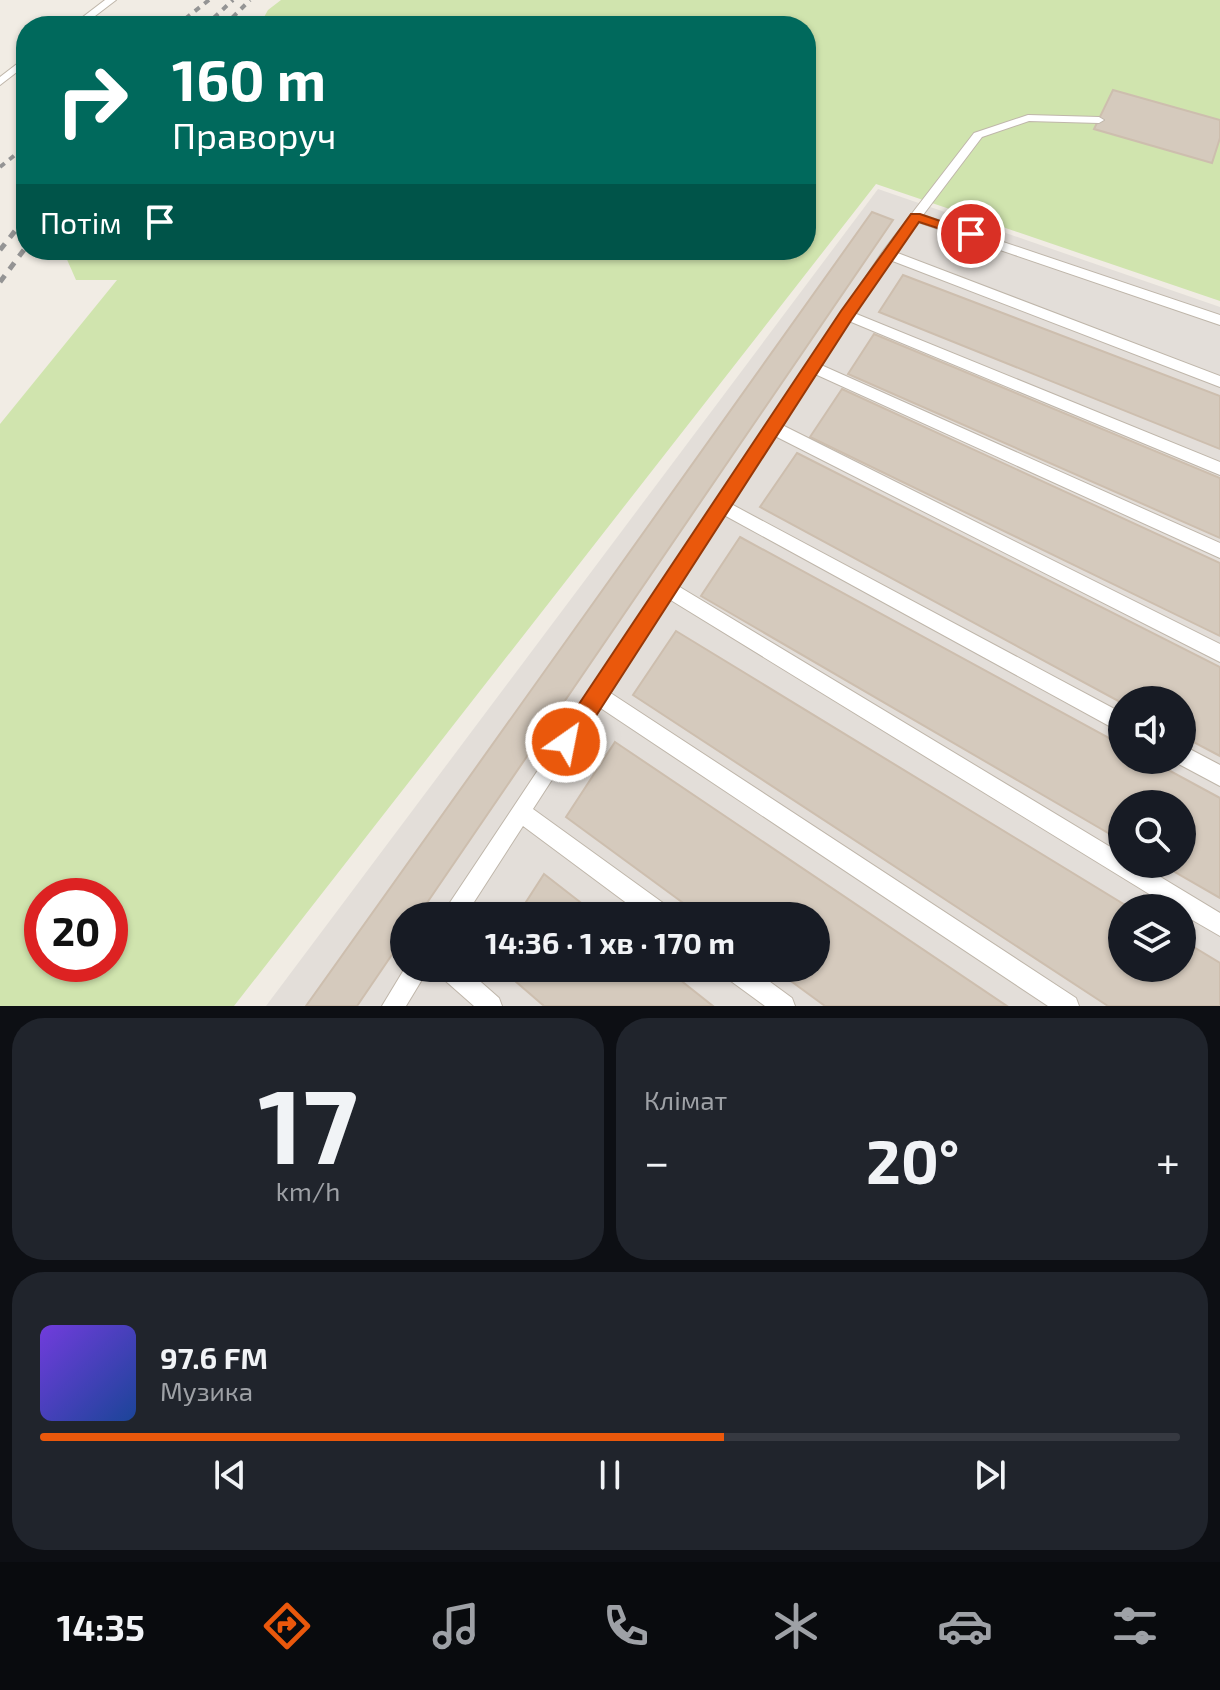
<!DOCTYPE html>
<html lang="uk">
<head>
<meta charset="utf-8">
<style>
  :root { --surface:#171b24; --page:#20242c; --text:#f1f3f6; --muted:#9ea1a6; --line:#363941; --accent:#ea580c }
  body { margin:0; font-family:"Exo 2",sans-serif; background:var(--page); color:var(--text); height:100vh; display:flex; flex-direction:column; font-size:30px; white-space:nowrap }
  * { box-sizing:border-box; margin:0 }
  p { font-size:26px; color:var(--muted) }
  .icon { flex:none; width:44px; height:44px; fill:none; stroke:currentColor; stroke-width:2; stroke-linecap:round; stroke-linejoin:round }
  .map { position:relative; height:1006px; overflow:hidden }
  .side { display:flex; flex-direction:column; gap:12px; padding:12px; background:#0d0f14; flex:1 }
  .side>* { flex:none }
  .top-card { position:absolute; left:16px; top:16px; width:800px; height:244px; border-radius:32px; box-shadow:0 2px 6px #0004; background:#00695c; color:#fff; overflow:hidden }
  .controls { position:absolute; left:1108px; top:686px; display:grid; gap:16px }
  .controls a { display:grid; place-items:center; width:88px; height:88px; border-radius:50%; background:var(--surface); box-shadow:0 2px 6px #0004; font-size:40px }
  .speed { position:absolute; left:24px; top:878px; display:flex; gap:16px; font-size:40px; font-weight:700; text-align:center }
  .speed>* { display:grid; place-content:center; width:104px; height:104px; border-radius:50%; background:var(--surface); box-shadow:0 2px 6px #0004; line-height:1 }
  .speed .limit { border:12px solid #d22; background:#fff; color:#111 }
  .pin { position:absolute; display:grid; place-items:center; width:68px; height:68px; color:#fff; margin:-34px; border:4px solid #fff; border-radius:50%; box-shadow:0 2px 8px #0007 }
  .me { position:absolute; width:88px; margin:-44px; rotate:33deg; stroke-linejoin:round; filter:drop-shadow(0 0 6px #0008) }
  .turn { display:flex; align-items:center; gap:28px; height:168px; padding:0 24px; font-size:36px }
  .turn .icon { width:104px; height:104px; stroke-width:2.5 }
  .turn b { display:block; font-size:56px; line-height:68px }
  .then { display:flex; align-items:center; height:76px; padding:0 24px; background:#0003; gap:16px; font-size:30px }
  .big { font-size:60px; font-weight:700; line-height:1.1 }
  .side .tile { flex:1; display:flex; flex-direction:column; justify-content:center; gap:12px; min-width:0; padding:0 28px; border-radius:32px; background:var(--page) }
  .side .dial { align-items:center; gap:0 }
  .dial b { font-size:104px; line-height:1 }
  .song { display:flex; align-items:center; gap:24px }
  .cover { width:96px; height:96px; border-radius:12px; background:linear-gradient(135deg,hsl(260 70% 55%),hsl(220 70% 35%)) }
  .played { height:8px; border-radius:4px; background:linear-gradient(90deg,var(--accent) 60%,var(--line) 60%) }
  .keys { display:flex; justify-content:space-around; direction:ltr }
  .heat { display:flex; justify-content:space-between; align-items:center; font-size:44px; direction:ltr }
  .side .tiles { flex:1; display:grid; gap:12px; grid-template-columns:1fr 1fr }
  .tile:last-child { grid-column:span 2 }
  .trip { position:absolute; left:390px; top:902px; width:440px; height:80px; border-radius:40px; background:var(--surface); box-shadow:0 2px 6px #0004; font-weight:700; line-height:80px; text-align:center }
  .menu { display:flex; height:128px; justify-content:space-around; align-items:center; background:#090b0e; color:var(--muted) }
  .menu .icon { width:56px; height:56px }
  .menu .on { color:var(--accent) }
  .menu b { font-size:36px; color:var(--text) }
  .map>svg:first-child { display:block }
  .industrial { fill:#e3ded9; fill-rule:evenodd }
  .green { fill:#d0e4ae; fill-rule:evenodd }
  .building { fill:#d5cabd; stroke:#cdbeae; stroke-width:2 }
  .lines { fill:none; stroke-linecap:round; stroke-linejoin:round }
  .lane-casing { stroke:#bfb6aa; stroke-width:2 }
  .lane { fill:#fff; fill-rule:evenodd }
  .rail-far1 { stroke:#949494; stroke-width:4; stroke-dasharray:6 6; stroke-linecap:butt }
  .rail { stroke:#949494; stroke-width:5; stroke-dasharray:8 8; stroke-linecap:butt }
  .route { fill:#ea580c; stroke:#983908; stroke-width:2 }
</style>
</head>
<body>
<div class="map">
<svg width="1220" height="1006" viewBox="0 0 1220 1006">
  <rect width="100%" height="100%" fill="#f1ece4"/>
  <path class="industrial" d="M878,189l342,118v699h-954zM1122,700h60v60h-60zM1122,804h60v60h-60zM1122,908h60v60h-60zM404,916h412v52h-412z"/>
  <path class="green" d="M281,0h939v301l-344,-117 -642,822h-234v-582l117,-144h-41l-11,-25 3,-5h738v-224h-547l9,-16zM42,896h68v68h-68z"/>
  <path class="building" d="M1113,90l107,30v18l-8,25 -118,-34z
    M872,212l21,8 -475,696h-14v21l-47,69h-51z
    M903,275l317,121v53l-341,-137z
    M874,334l346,144v60l-372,-164z
    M842,389l378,174v73l-410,-199z
    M797,453l423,214v89l-38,-20v-36h-60v3l-362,-196z
    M740,537l382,208v15h28l70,38v100l-59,-34h21v-60h-60v37l-421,-245z
    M676,631l454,277h-8v60h60v-28l38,23v43h-112l-475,-311z
    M615,742l392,264h-182l-52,-38h43v-52h-115l-135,-99z
    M544,874l54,42h-81z
    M500,968h165l48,38h-169z"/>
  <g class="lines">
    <g class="lane-casing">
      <path id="lane" d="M105,0h11l-34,26h-11z
        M26,57v8l-26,20v-8z
        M1028,115l71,2 5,3 -5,3 -70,-2 -47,16 -59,78 297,100v10l-302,-103 -23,30 325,124v11l-330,-127 -36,53 366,149v13l-371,-154 -28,44 399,178v15l-405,-184 -33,51 438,219v18l-445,-226 -44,68 391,209v20l-398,-218 -46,71 444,268v10h17l81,49v23l-38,-22v-6h-10l-503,-309 -60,93 467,306 3,8h-31l-449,-299 -66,102 137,99 3,8h-29l-121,-90 -58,90h-24l442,-665 91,-118z
        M1182,745l38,20v21l-45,-24 -1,-2h8z
        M405,968h24l-23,38h-24z
        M437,968h28l34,30 3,8h-28l-34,-30z
        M721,968h30l41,30 3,8h-30l-41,-30z"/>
    </g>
    <use href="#lane" class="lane"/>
    <path class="rail-far1" d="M176,26l33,-26
      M205,26l28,-26
      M224,26l26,-26
      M0,167l26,-21"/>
    <path class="rail" d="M0,250l26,-33
      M0,282l26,-35"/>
  </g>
  <path class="route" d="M911,214h9l58,20 -7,5 -52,-17 -67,97 -278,431 -8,3 -7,-3 -4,-8 4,-8 282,-423z"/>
</svg>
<div class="controls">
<a><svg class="icon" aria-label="sound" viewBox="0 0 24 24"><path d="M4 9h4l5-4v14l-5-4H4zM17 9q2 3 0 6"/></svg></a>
<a><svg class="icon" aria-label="search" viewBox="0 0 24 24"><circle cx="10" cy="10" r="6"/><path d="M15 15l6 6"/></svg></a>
<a><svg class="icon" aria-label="layers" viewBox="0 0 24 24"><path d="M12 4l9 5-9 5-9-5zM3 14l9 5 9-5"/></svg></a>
</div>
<div class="speed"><div class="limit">20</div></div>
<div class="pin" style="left:971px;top:234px;background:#d93025"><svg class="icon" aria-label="arrive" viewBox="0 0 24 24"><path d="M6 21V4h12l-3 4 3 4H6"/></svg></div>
<svg class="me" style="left:566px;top:742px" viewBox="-20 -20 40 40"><circle r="17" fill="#ea580c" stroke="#fff" stroke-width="3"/><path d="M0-11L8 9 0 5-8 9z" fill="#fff"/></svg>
<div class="trip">14:36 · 1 хв · 170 m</div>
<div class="top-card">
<div class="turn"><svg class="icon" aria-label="right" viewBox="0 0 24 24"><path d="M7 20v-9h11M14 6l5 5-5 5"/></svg><div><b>160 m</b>Праворуч</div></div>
<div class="then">Потім<svg class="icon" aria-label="arrive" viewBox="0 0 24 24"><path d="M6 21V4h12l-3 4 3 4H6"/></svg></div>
</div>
</div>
<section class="side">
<div class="tiles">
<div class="tile dial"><b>17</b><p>km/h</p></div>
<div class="tile"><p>Клімат</p>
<div class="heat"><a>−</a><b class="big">20°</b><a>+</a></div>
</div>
<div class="tile">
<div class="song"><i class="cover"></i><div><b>97.6 FM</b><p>Музика</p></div></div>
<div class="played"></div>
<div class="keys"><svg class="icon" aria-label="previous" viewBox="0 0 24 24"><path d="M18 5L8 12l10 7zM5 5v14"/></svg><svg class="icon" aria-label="pause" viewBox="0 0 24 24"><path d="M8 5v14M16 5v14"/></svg><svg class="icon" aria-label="next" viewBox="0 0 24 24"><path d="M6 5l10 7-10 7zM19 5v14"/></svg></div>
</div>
</div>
</section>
<nav class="menu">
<b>14:35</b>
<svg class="icon on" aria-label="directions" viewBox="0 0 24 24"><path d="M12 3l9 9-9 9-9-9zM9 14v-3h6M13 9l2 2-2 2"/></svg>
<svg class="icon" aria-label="music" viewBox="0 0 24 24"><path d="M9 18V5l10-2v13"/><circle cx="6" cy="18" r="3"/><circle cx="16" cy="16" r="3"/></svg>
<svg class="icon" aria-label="phone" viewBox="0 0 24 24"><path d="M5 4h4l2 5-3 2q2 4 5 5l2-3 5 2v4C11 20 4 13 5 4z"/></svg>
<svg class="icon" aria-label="climate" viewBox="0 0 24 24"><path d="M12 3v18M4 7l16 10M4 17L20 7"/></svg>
<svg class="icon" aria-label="car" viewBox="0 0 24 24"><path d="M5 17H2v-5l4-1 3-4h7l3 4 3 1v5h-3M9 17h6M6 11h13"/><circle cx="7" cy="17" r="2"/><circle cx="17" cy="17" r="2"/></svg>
<svg class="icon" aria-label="filters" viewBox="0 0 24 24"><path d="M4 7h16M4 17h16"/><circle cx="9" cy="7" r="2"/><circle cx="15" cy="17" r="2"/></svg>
</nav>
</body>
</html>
